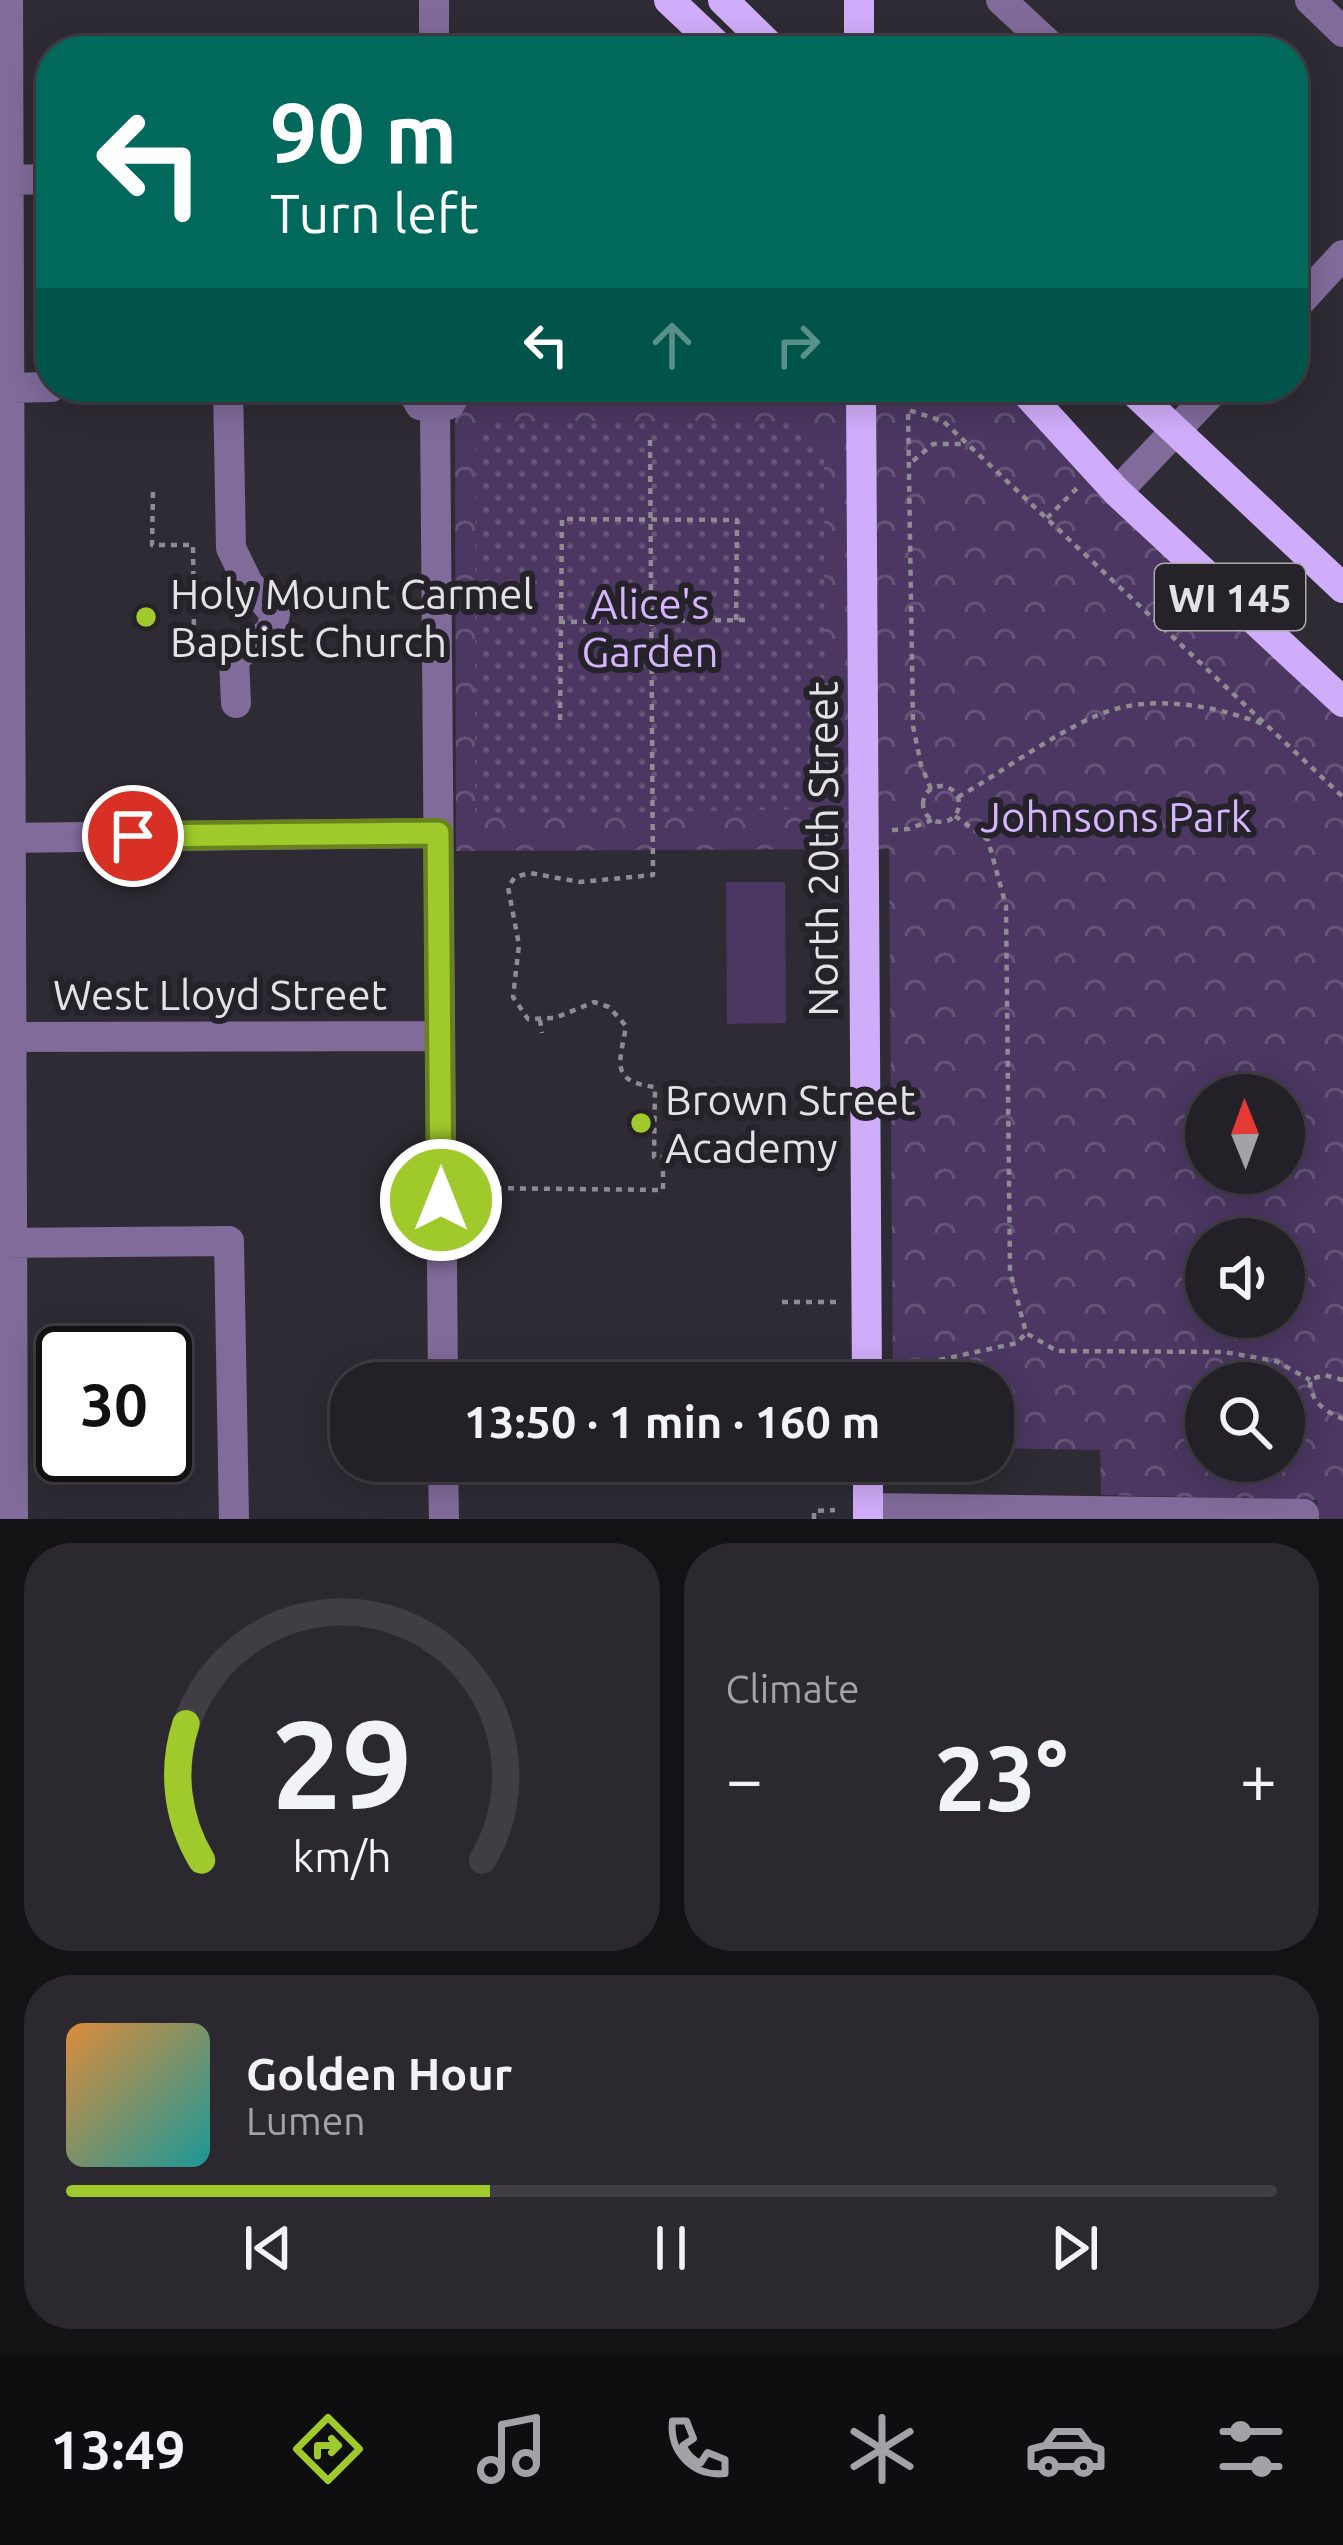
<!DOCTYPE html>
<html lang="en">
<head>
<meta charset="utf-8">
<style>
  :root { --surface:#232027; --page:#2b282f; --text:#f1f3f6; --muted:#a3a3a7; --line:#403e44; --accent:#a0c92c }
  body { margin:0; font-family:Ubuntu,sans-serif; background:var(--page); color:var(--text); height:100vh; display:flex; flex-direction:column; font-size:45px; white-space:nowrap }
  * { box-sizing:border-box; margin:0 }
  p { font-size:39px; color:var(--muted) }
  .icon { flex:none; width:66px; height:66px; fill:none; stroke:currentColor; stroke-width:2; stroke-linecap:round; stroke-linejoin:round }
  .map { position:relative; height:1519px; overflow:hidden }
  .details { display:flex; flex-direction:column; gap:24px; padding:24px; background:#131215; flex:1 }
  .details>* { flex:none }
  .banner { position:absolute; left:36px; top:36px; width:1272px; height:366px; border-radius:48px; box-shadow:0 6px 30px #0003,0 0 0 3px var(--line); background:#00695c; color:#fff; overflow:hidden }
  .needle { width:78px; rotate:359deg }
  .fabs { position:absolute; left:1185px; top:1074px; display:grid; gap:24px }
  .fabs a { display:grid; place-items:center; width:120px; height:120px; border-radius:50%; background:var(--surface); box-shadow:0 6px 30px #0003,0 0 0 3px var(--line); font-size:60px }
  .speed { position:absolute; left:36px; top:1326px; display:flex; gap:24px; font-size:60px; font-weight:700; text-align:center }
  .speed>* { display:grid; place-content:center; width:156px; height:156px; border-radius:50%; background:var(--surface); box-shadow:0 6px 30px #0003,0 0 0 3px var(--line); line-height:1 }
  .speed .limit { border:6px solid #111; border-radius:18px; background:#fff; color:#111 }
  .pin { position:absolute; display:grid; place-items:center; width:102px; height:102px; color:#fff; margin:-51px; border:6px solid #fff; border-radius:50%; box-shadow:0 3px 12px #0007 }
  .me { position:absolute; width:132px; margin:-66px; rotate:0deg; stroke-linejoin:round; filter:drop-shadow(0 0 9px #0008) }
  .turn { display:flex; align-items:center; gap:42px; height:252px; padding:0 36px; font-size:54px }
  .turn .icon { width:156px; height:156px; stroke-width:2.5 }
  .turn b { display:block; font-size:84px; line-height:102px }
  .lanes { display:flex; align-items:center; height:114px; padding:0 36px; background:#0003; justify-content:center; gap:60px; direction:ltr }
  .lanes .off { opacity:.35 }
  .big { font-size:90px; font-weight:600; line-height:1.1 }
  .details .tile { flex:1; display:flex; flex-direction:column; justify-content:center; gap:18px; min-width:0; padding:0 42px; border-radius:48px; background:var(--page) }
  .details .dial { align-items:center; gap:0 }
  .dial svg { height:312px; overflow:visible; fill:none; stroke:var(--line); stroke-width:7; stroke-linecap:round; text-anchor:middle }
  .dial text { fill:var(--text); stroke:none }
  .song { display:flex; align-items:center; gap:36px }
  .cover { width:144px; height:144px; border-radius:18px; background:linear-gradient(135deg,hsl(30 70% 55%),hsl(180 70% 35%)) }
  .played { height:12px; border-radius:6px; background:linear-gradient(90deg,var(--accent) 35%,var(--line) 35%) }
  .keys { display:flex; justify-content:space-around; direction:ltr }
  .heat { display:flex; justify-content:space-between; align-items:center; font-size:66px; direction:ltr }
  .details .tiles { flex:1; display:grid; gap:24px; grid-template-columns:1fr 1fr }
  .tile:last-child { grid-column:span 2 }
  .trip { position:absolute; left:330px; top:1362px; width:684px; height:120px; border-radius:48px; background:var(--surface); box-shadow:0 6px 30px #0003,0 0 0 3px var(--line); font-weight:600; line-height:120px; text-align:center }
  .menu { display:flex; height:192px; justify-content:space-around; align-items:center; background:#0e0d10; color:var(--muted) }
  .menu .icon { width:84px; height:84px }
  .menu .selected { color:var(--accent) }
  .menu b { font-size:54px; color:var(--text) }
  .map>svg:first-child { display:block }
  .grass { fill:#4b3762 }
  .park { fill:url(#park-crowns); fill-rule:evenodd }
  .garden { fill:url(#garden-dots) }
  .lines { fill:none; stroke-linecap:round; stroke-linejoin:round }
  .path { stroke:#8e8b92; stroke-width:4.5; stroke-dasharray:6 6; stroke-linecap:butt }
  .minor { stroke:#806b9a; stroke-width:30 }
  .major { stroke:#d0adfa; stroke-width:30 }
  .route-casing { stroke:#68831d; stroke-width:30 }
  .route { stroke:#a0c92c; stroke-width:21 }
  .poi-dot { fill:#a0c92c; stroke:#25222a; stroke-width:4.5 }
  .labels { text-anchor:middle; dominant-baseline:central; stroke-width:12; stroke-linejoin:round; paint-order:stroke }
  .shield { fill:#25222a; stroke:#aba8ae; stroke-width:3 }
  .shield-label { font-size:39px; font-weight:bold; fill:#e4e1e7 }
  .poi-label { font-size:42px; fill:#e4e1e7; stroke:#25222a; text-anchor:start }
  .park-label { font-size:42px; fill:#d6b5ff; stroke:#25222a }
  .street-label { font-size:42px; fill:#e4e1e7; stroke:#25222a }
</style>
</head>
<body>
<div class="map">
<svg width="1343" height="1519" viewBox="0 0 1343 1519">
  <defs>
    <pattern id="park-crowns" width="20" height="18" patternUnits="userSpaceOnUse" patternTransform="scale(3)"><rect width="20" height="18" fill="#4b3762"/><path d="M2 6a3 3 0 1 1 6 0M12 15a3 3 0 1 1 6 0" fill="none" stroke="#655478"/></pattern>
    <pattern id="garden-dots" width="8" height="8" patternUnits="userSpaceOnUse" patternTransform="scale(3)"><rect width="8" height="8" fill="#4b3762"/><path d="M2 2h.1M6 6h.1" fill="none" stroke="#655478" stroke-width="1.8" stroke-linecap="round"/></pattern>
  </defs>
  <rect width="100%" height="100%" fill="#2f2b34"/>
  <path class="grass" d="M726,882h59l1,141 -59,1z"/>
  <path class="park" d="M888,387h110l345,327v805h-26v-19l-216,-5 -1,-45 -107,-2v-65h-100l-4,-534 -433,2 -1,-431 6,-15 426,-7zM1206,1095h78v78h-78zM1206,1239h78v78h-78zM1206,1383h78v78h-78z"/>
  <path class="garden" d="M498,421h300l26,25 1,363 -350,6 1,-371z"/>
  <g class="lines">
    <path class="path" d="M650,440l3,435 -73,7 -50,-9 -15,4 -7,10 11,58 -6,52 15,22 27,-1 39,-16 15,5 17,19c-6,37 -17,55 29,61l-1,70 111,2
      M913,461l20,-17h33
      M153,492l-1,53h41l1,92 -16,17
      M1047,518l30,-30
      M561,622l1,-103 175,1 -1,100
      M560,720l1,-98 185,-2
      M923 804a18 18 0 1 1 36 0a18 18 0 1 1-36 0Z
      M931,789l-10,-24 -8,-39 -5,-316 35,11 400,376
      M958,797c45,-25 109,-74 157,-88 48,-13 103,-2 148,15
      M955,816l33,24 18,66 4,365 16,62 31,18 167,1 52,9 34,19
      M892,830l17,-1 23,-9
      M540,1020l2,13
      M468,1208l14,-1 -1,-19 182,2v-32
      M782,1302h54
      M1343,1380l-19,-5 -14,5c0,22 15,31 33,39
      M914,1383l16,-21 87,-19 9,-10
      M814,1519v-8l21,-1"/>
    <path class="minor" d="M8,0l5,1519
      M434,0v51
      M1001,0l55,51
      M1310,0l33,32
      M0,180l51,-1
      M1293,309l50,-54
      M228,387l3,161 17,35 27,31 -4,17 -37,27 2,45
      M410,387l10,18 15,4 15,-5 9,-17
      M0,388l51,-1
      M435,409l8,974
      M1117,492l100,-105
      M0,838l438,-5
      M0,1037l440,-1
      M0,1243l229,-2 5,278
      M443,1461l1,58
      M868,1508l436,6v5"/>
    <path class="major" d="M669,0l54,51
      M723,0l52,51
      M859,51v-51
      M861,387l6,996
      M1021,387l96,105 226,210
      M1129,387l214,201
      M868,1461v58"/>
  </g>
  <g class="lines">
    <g class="route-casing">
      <path id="route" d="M133,836l305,-3 3,367"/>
    </g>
    <use href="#route" class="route"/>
  </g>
  <g class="poi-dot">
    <circle cx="146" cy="617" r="12"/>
    <circle cx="641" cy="1123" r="12"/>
  </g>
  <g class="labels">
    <rect class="shield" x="1155" y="564" width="150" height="66" rx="9"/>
    <g class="shield-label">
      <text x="1230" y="597">WI 145</text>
    </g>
    <g class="poi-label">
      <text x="170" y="593">Holy Mount Carmel<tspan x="170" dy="48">Baptist Church</tspan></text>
      <text x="665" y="1099">Brown Street<tspan x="665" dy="48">Academy</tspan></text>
    </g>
    <g class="park-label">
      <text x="650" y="603">Alice's<tspan x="650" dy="48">Garden</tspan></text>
      <text x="1116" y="816">Johnsons Park</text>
    </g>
    <g class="street-label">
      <text transform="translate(822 849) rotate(-90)">North 20th Street</text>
      <text x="220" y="994">West Lloyd Street</text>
    </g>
  </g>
</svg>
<div class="fabs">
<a><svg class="needle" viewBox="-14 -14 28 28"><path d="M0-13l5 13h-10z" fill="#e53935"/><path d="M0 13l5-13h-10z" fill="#a3a3a7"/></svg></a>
<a><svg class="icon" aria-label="sound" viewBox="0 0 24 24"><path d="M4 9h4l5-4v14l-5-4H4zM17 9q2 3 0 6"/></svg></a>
<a><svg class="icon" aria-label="search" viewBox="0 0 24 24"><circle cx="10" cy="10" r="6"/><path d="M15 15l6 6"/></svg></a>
</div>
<div class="speed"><div class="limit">30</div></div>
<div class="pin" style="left:133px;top:836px;background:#d93025"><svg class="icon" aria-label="arrive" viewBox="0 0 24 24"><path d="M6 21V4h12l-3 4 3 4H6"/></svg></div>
<svg class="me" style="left:441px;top:1200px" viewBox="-20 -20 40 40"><circle r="17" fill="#a0c92c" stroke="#fff" stroke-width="3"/><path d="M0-11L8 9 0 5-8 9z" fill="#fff"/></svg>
<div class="trip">13:50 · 1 min · 160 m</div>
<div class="banner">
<div class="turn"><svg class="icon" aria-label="left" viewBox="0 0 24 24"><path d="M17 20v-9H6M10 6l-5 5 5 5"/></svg><div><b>90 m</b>Turn left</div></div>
<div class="lanes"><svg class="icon" aria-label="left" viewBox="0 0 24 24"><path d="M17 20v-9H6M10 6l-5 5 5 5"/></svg><svg class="icon off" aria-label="ahead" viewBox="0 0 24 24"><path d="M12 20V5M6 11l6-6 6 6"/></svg><svg class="icon off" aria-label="right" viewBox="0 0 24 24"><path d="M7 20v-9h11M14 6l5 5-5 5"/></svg></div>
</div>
</div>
<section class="details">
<div class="tiles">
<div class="tile dial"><svg viewBox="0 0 100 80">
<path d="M14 69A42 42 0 1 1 86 69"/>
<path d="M14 69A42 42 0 0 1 10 34" stroke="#a0c92c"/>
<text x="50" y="56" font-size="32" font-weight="700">29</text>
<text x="50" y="72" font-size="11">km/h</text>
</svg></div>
<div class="tile"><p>Climate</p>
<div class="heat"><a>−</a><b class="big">23°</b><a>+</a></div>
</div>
<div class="tile">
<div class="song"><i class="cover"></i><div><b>Golden Hour</b><p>Lumen</p></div></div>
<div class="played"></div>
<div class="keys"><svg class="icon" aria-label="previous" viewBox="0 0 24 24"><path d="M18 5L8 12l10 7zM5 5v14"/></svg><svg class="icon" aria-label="pause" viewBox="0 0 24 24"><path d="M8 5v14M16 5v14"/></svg><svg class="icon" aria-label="next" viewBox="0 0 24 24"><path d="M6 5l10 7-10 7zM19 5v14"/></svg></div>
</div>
</div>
</section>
<nav class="menu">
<b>13:49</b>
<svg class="icon selected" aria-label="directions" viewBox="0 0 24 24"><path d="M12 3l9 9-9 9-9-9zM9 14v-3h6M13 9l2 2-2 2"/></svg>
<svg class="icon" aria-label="music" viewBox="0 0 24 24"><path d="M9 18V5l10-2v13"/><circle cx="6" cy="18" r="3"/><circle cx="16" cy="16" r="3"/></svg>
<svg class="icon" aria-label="phone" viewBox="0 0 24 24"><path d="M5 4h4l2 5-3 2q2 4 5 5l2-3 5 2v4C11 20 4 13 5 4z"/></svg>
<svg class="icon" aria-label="climate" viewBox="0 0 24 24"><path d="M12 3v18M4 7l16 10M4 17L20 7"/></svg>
<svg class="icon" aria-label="car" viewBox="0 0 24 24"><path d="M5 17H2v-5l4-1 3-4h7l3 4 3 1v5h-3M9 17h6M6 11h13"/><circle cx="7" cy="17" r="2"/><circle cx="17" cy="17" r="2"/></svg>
<svg class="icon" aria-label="filters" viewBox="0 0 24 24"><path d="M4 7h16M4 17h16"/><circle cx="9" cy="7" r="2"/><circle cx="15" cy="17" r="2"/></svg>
</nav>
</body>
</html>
